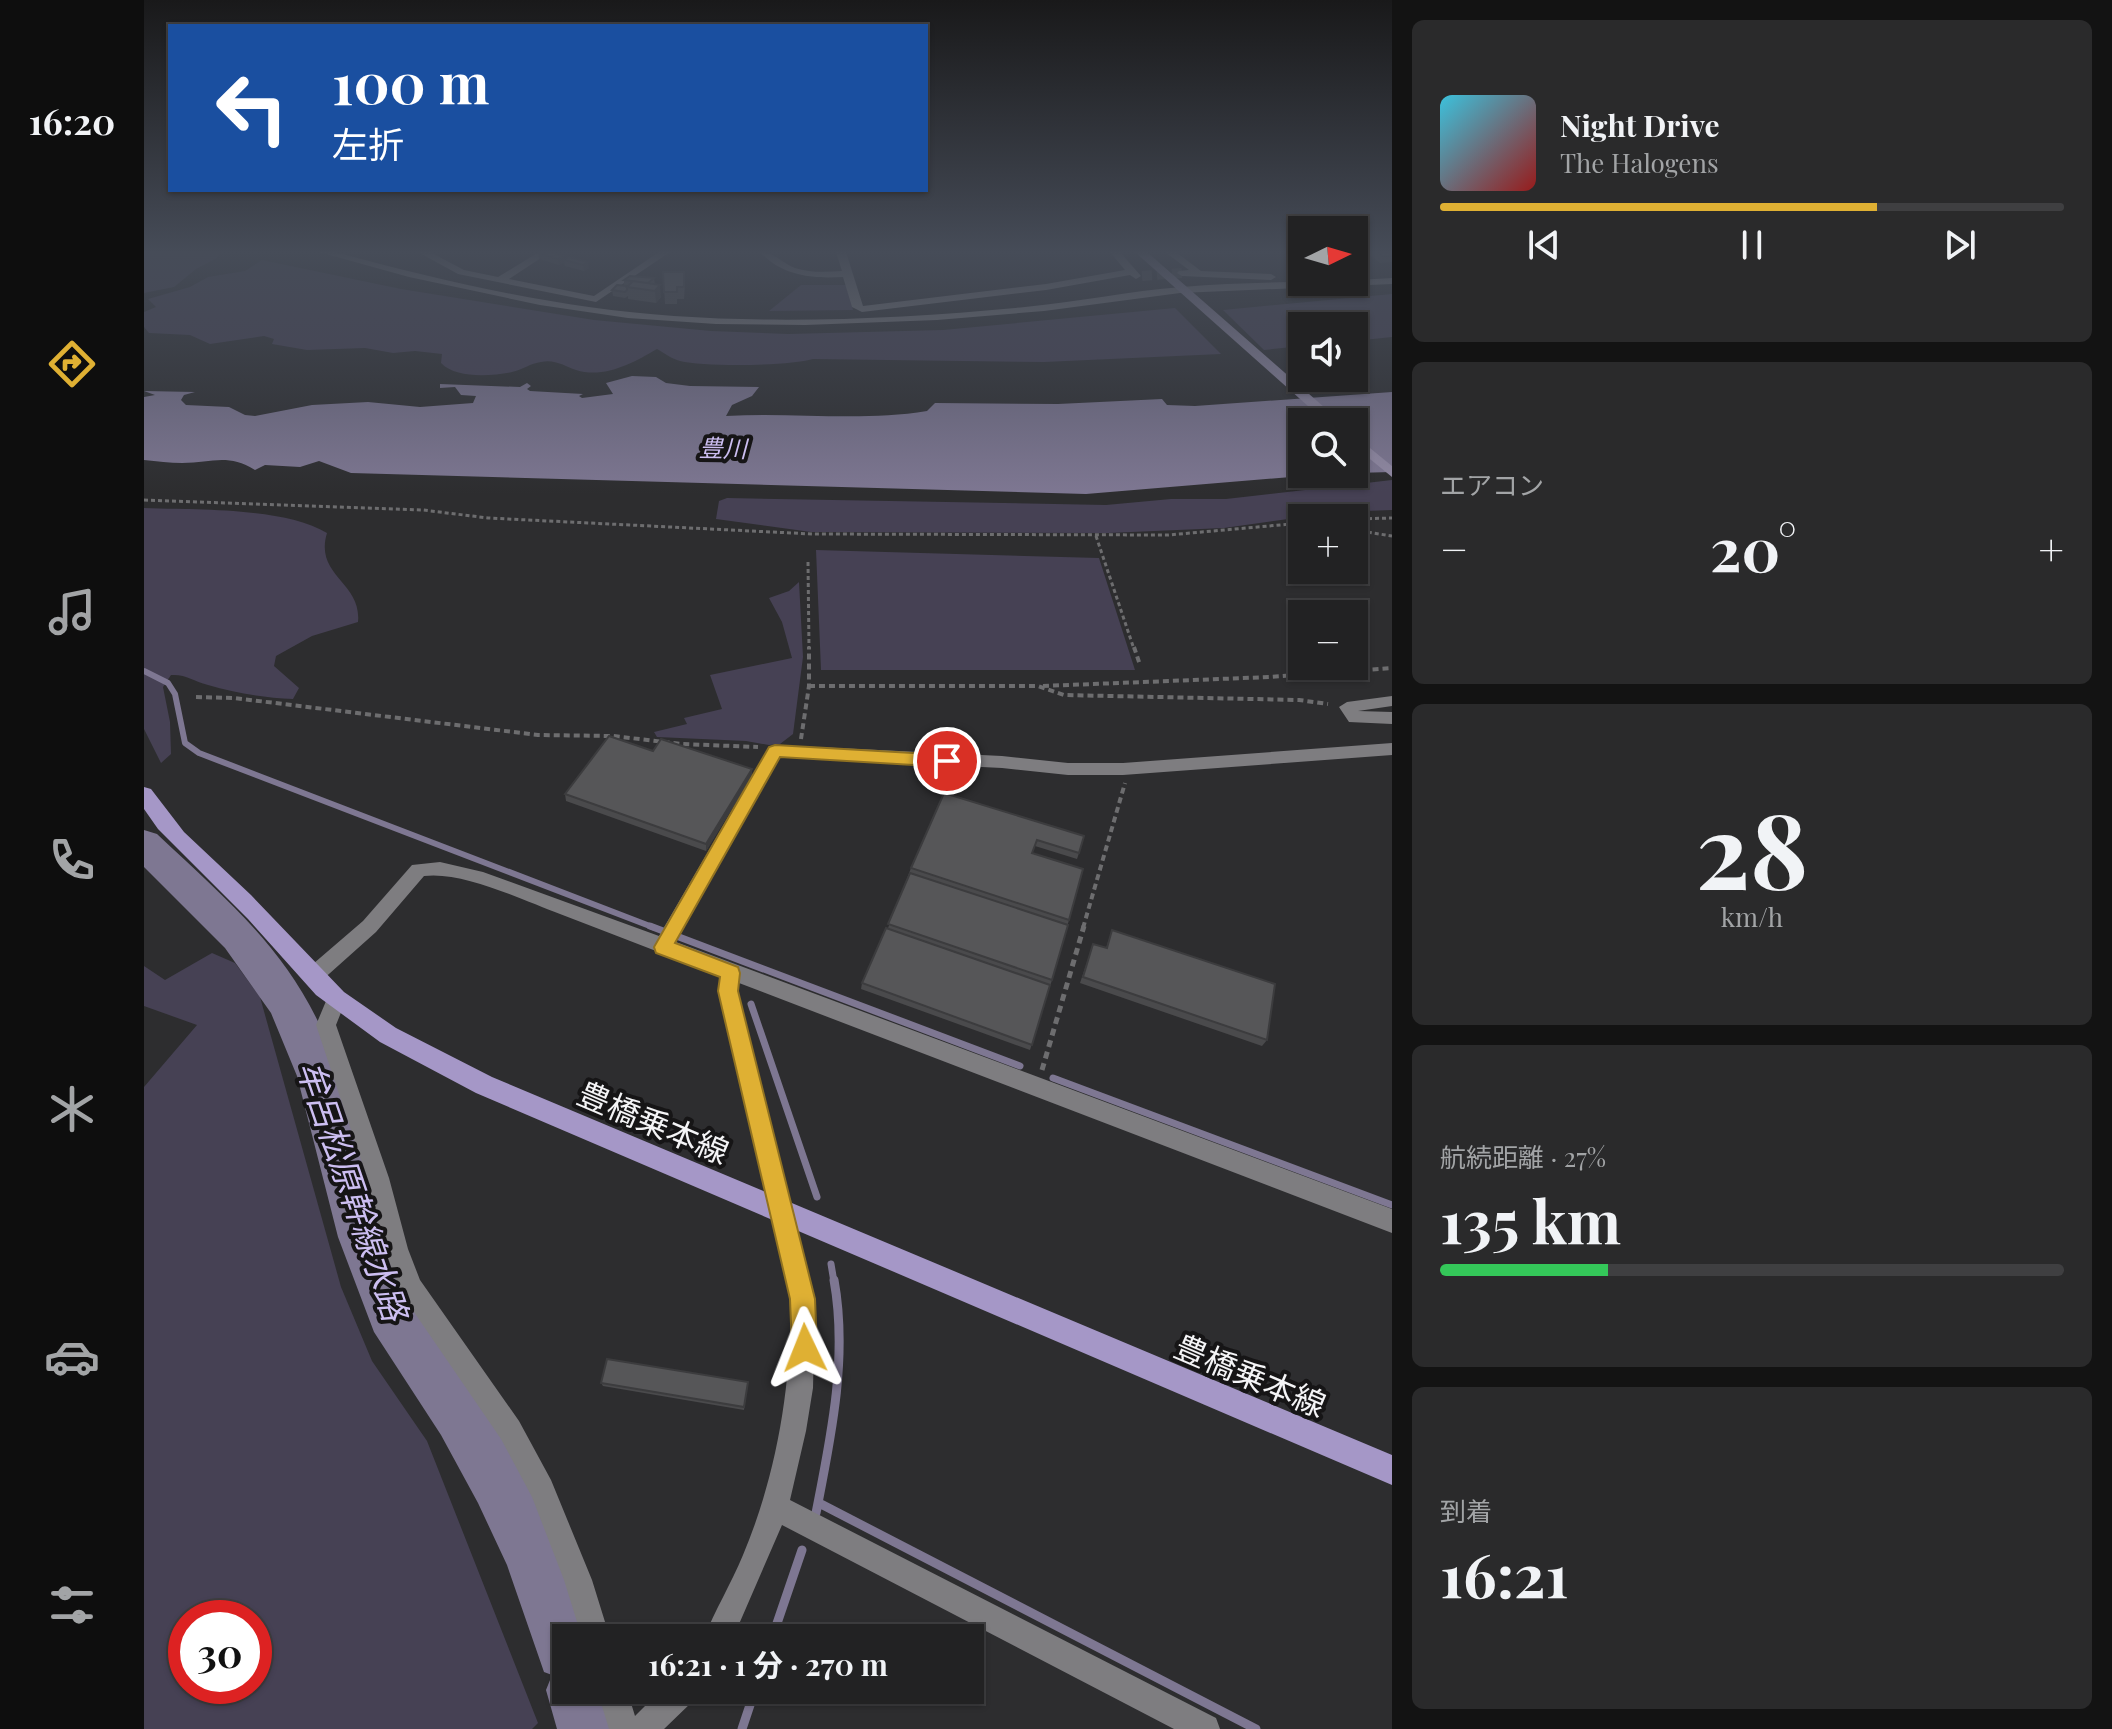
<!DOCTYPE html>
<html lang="ja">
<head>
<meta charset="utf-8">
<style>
  :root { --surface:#222223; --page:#2a2a2b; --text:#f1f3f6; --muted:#a2a4a6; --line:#3f3f41; --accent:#dfb033 }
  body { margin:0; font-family:"Playfair Display","Noto Sans JP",serif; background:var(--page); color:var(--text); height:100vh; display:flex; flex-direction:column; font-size:30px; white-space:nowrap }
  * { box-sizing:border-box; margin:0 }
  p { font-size:26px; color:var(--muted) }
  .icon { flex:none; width:44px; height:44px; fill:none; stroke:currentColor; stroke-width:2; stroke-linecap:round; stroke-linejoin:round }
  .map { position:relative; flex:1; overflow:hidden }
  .sheet { display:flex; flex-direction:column; gap:20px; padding:20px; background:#131313; width:720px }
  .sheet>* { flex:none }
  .banner { position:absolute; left:24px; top:24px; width:760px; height:168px; border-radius:0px; box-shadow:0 2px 6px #0004,0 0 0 2px var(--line); background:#1a4fa0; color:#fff; overflow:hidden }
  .needle { width:52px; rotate:85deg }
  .tools { position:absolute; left:1144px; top:216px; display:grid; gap:16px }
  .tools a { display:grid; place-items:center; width:80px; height:80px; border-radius:0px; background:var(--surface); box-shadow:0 2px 6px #0004,0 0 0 2px var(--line); font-size:40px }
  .speed { position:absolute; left:24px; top:1600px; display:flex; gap:16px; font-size:40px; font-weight:700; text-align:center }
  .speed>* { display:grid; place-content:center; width:104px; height:104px; border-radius:50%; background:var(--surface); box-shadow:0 2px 6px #0004,0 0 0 2px var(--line); line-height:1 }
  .speed .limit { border:12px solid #d22; background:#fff; color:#111 }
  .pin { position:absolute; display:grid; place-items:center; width:68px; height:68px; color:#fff; margin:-34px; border:4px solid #fff; border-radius:50%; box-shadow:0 2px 8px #0007 }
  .me { position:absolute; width:88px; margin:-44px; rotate:358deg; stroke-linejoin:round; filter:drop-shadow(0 0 6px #0008) }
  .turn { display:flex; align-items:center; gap:28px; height:168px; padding:0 32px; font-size:36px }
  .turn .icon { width:104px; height:104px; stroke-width:2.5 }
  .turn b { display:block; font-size:56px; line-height:68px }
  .big { font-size:60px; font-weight:700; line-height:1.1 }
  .sheet .card { flex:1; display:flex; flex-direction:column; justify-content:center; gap:12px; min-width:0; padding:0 28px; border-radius:12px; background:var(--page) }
  .sheet .dial { align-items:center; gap:0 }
  .dial b { font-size:104px; line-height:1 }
  .song { display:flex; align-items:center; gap:24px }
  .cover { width:96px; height:96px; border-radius:12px; background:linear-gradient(135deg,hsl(190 70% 55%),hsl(0 70% 35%)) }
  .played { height:8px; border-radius:4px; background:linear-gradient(90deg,var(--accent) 70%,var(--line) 70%) }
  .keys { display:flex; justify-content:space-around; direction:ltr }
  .heat { display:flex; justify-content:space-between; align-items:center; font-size:44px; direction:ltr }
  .charge { height:12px; border-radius:6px; background:linear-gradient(90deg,#34c759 27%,var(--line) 0) }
  .trip { position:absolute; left:408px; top:1624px; width:432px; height:80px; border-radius:0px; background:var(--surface); box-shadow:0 2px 6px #0004,0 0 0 2px var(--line); font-weight:700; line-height:80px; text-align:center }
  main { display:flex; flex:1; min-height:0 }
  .tab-bar { display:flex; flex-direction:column; width:144px; justify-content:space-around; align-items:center; background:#0e0e0e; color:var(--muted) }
  .tab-bar .icon { width:56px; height:56px }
  .tab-bar .active { color:var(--accent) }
  .tab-bar b { font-size:36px; color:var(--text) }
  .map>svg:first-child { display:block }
  .green { fill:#464154; fill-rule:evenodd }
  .water { fill:#7e7792 }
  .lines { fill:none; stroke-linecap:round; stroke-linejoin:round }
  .stream-far2 { stroke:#7e7792; stroke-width:6 }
  .stream-far1 { stroke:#7e7792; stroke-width:7 }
  .stream { stroke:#7e7792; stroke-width:9 }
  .river { fill:#7e7792; fill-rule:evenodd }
  .street-tunnel { stroke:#4b4b4d; stroke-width:10; stroke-dasharray:10 5; stroke-linecap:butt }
  .path-far2 { stroke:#6d6d6f; stroke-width:3; stroke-dasharray:4 3; stroke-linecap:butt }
  .path-far1 { stroke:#6d6d6f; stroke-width:4; stroke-dasharray:6 4; stroke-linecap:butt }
  .path { stroke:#6d6d6f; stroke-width:5; stroke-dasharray:7 5; stroke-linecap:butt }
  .street { fill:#7e7d80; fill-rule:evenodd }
  .secondary { fill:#928aa4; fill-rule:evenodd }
  .primary { fill:#a597c7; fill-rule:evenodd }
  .wall { fill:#4a4a4c }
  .shaded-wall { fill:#3c3c3e }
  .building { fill:#565658; stroke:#3c3c3e; stroke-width:2 }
  .route { fill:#dfb033; stroke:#917221; stroke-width:2 }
  .labels { text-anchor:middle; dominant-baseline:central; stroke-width:8; stroke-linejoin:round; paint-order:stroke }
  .far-water-label { font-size:24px; font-style:italic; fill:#ccbef1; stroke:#161516 }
  .near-street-label { font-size:32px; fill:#f4f4f6; stroke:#161516 }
  .near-water-label { font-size:34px; font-style:italic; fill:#ccbef1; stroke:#161516 }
</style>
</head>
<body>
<main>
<nav class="tab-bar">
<b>16:20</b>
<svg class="icon active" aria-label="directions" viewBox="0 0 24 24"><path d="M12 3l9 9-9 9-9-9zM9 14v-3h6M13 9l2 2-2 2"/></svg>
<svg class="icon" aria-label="music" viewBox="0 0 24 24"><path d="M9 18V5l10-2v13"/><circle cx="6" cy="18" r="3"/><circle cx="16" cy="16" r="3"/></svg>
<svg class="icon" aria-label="phone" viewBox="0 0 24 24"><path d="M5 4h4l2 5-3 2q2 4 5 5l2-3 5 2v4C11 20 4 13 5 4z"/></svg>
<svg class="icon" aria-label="climate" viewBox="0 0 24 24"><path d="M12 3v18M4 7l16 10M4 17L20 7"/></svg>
<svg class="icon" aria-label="car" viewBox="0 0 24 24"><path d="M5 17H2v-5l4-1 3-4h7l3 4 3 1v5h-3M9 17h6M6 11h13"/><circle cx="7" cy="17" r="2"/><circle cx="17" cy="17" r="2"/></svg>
<svg class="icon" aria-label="filters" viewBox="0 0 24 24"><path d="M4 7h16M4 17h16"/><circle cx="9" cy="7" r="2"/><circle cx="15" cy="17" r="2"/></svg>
</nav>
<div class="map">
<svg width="1248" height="1729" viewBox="0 0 1248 1729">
  <rect width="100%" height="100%" fill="#2d2d2f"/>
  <path class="green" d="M0,252h77l-4,6 -21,11 -22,18 -30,6z
    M118,260l139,29 193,31 117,11 77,3 155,-4 232,-22 46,46 -177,8 -231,-3c-24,7 -108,8 -133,2 -8,-2 -16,-8 -23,-12 -24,14 -53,30 -81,21 -12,-4 -21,-11 -35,-8 -10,1 -19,8 -29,10 -20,4 -56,7 -71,-9l1,-9 -27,-3 -22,2 -28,-5 -58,2 -35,-6 2,-5 -10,-3 -54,8 -20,-9 -41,-2 -5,-6v-15l12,-5 -8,-8 42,-12 18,-10 37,-6z
    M657,285h45l7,25 -84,1z
    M1248,294v43l-38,4v-15h-52v20l-38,4 -41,-40z
    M1248,480v30l-53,2 -115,16 -116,5 -297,-1 -95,-13 3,-18 8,-3 379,7 65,-6h55z
    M0,508c50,2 141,-1 183,25 -13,43 35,49 31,89l-46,14 -36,20 -2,10 25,22 -6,11c-29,-1 -58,-6 -85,-14 -15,-4 -22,-11 -37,-10l-8,12 7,35 1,32 -10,9 -17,-34z
    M672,550l283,8 36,112h-314z
    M655,582l4,75 -10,77 -13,10 -11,1 -23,-4 -89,-4 -3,-5 33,-8 -3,-6 38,-9 -12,-34 82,-17 -10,-36 -13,-24 20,-7z
    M68,953l23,10 25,34 81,290 31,74 55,80 111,282 -6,6h-388v-642l53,-62 -53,-19v-40l21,14zM110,1618v68h-68v-68z"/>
  <path class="water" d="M488,376l24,1 10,6 24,3 69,1 -7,9 -20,9 -6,11c68,-4 134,6 201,-5l8,-8 123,1 104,-5 5,6 28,1 197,-14v80l-38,1v-51h-52v52h25l-241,20 -735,-21 -32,-12 -19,6 -35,-2 -10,5c-28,-17 -43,-7 -73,-7 -12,0 -25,-2 -38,-3v-63l11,-2 -11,-4 51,1 -11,3 -3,5 5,5 43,2 16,8 10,1 57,-11 56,-3 52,5 53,-4 3,-7 -15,-1 -6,-8 -15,1v-4l80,3 7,-4 4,3 -4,3 3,2 53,3 -4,2 3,2 31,-4 -7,-11z"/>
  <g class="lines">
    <path class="stream-far2" d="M0,671l24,12 7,11 10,49 14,10 456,175"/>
    <path class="stream-far1" d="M506,926l370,140
      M607,1004l66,193
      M909,1078l339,127
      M687,1264l3,18"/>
    <path class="stream" d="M675,1503l437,226
      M672,1513c15,-76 32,-156 18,-233
      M628,1638l30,-88
      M598,1729l13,-39"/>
    <path class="river" d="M0,830l13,4c86,81 144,127 184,243 26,72 35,151 70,220 20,40 51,73 75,110 46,71 81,151 107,231h-27v52h42l13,39h-64l-11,-39 6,-15 -8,-3 -37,-107 -29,-62 -37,-68 -67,-103 -36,-95 -41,-161 -26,-63 -46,-65 -81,-81z"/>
    <path class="street-tunnel" d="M998,276l40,-3"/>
    <path class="path-far2" d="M0,500l279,10 65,8 324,16 356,1 134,-12
      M1210,519l38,-1
      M1210,530l38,6
      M952,536l38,113
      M664,562l1,87"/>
    <path class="path-far1" d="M990,647l6,18
      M665,686h229l26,9 235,5 29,4
      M899,686l227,-9 122,-9
      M52,697l38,1 304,37 75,1 69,8 76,3
      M657,739l8,-53v-39
      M939,928l42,-145"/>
    <path class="path" d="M898,1070l42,-144"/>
    <path class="street" d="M175,252h16c111,30 224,56 339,64 117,8 235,2 351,-9 53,-5 104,-16 157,-20 70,-6 141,-4 210,-9v6l-212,9 -136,18 -107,9 -132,5 -89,-1 -88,-6 -88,-13 -131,-28z
      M274,252h12l34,18 34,7 41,-25h11l-41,27 85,17 65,-44h11l-74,50 -138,-28z
      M616,252c14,0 22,11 35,16 15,5 32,4 47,3l-6,-19h10l17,54 183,-22 79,-14 -15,-18h10l21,24 -5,3 -6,-4 -84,15 -184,22 -10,-5 -9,-30c-31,2 -61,-1 -83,-25z
      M1021,252h11l25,19 70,3 5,3 -5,3 -89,-4 -5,-3 2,-2 10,-1z
      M1210,252h6l6,16h-6z
      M1248,696v10l-34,5 34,1v12l-43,-2 -10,-15 8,-5z
      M1248,743v12l-269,20h-55l-66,-7 -222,-11 -104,185 716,267v24l-653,-250 -1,8 77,308 -2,89 -7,43 -16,69 426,218 4,11h-46l-392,-204 -49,113h-29c11,-28 27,-54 39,-83 34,-81 48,-168 48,-256l-73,-308 3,-15c-54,-21 -107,-41 -161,-62 -38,-14 -97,-43 -136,-38l-48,56 -56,50 -7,2 -7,-2 -3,-6 3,-6 57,-49 49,-56 28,-3 43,10 176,64 110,-189 6,-2 227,11 66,7h55z
      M192,991l7,3 3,6 -10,25 53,153 19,71 12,31 99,141 32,59 41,100 18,58h-28l-18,-58 -32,-83 -31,-58 -98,-143 -19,-47 -17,-71 -51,-153 13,-31z
      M453,1690h30l8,26 26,-26h36l-4,11 -29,28h-55z"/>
    <path class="secondary" d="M991,252h12l194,170h-15z
      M1210,435l38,31v11l-38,-31z"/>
    <path class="primary" d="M0,787l7,2 33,43 67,63 93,97 52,36 96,49 900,378v30l-916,-392 -96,-51 -64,-47 -68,-76 -90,-90 -14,-20z"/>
  </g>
  <path class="wall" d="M1223,252h25v10l-12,1z
    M394,253l26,7 5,-3 20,11 -5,3 -19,-5 -1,-4 -5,3 -20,-6z
    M519,272l22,12 -1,15h-7v5h-12z
    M510,278l1,6 6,13 -5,6 -28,-4v-3l-3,2 -12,-2 -1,-6 12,-4v-6z
    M509,751l99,18v7l-46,75 -140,-50 -1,-7z
    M800,793l135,60 -2,6 -42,-13 -3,7 37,67 -17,60 -22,70 -169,-61 1,-6 26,-55 23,-60z
    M968,930l155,110 -5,6 -182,-63 13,-39 13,4z
    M604,1382l-4,28 -141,-24 -2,-3z"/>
  <path class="shaded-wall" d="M420,256l1,6 -6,3 -1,-6z
    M444,262l1,6 -5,3 -1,-6z
    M516,285l1,12 -5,6 -1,-12z
    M608,769v7l-46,75v-7z"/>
  <path class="building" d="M397,252h10l13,4 -6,3 -20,-6z
    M1234,252h14v4l-9,1z
    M425,257l19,5 -5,3 -19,-5z
    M519,272h21v15h-7v5h-13z
    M486,276l24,2 -6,5 -24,-3z
    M489,281l27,4 -5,6 -28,-4z
    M473,285l10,1v4l-2,2 -13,-2z
    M465,736l44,15 8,-12 91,30 -46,75 -141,-50z
    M800,793l140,43 -5,17 -42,-13 -5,13 51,16 -14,51 -158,-52z
    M766,873l158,52 -16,55 -164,-56z
    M742,928l164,57 -18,60 -170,-62z
    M968,930l163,54 -8,56 -184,-63 10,-33 14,4z
    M463,1359l141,23 -4,25 -143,-24z"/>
  <linearGradient id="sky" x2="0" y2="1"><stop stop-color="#19191a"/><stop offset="0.51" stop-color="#464c58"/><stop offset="1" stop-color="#464c58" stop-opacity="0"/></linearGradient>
  <rect width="1248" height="494" fill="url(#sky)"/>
  <path class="route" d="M631,745l172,10 8,6 -8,6 -167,-10 -105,186 63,24 2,6 -2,18 77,308 2,49 -4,9 -8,4 -9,-4 -4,-9 -2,-49 -72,-308 2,-14 -64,-24 -2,-6 115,-200z"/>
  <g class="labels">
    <g class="far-water-label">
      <text transform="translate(579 447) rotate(1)">豊川</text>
    </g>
    <g class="near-street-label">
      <text transform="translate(510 1121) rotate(23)">豊橋乗本線</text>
      <text transform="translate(1107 1374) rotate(23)">豊橋乗本線</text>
    </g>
    <g class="near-water-label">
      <text transform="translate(210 1190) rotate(71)">牟呂松原幹線水路</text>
    </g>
  </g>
</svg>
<div class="tools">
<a><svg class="needle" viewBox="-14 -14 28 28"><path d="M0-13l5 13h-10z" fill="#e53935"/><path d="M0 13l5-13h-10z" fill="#a2a4a6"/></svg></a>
<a><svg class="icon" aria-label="sound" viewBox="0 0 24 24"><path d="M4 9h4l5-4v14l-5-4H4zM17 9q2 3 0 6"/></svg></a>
<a><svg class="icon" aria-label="search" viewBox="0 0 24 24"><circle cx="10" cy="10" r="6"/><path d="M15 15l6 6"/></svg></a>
<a>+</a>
<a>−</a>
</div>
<div class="speed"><div class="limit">30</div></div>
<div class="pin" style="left:803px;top:761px;background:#d93025"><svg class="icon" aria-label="arrive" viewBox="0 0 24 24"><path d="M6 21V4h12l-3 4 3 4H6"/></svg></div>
<svg class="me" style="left:661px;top:1348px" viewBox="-20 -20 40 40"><path d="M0-17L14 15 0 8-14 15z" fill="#dfb033" stroke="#fff" stroke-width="4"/></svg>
<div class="trip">16:21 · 1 分 · 270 m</div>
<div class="banner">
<div class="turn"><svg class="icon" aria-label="left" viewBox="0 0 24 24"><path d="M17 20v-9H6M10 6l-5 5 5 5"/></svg><div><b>100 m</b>左折</div></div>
</div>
</div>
<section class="sheet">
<div class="card">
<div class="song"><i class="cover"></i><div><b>Night Drive</b><p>The Halogens</p></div></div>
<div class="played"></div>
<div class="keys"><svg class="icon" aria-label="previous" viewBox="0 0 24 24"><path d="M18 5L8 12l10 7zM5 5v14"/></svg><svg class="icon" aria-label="pause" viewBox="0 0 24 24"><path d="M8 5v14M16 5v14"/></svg><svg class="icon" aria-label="next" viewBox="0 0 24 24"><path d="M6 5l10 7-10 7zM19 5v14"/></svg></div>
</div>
<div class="card"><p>エアコン</p>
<div class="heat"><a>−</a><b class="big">20°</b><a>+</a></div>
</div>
<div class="card dial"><b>28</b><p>km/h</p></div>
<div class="card"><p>航続距離 · 27%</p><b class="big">135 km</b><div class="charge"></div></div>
<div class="card"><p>到着</p><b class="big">16:21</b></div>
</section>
</main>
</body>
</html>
